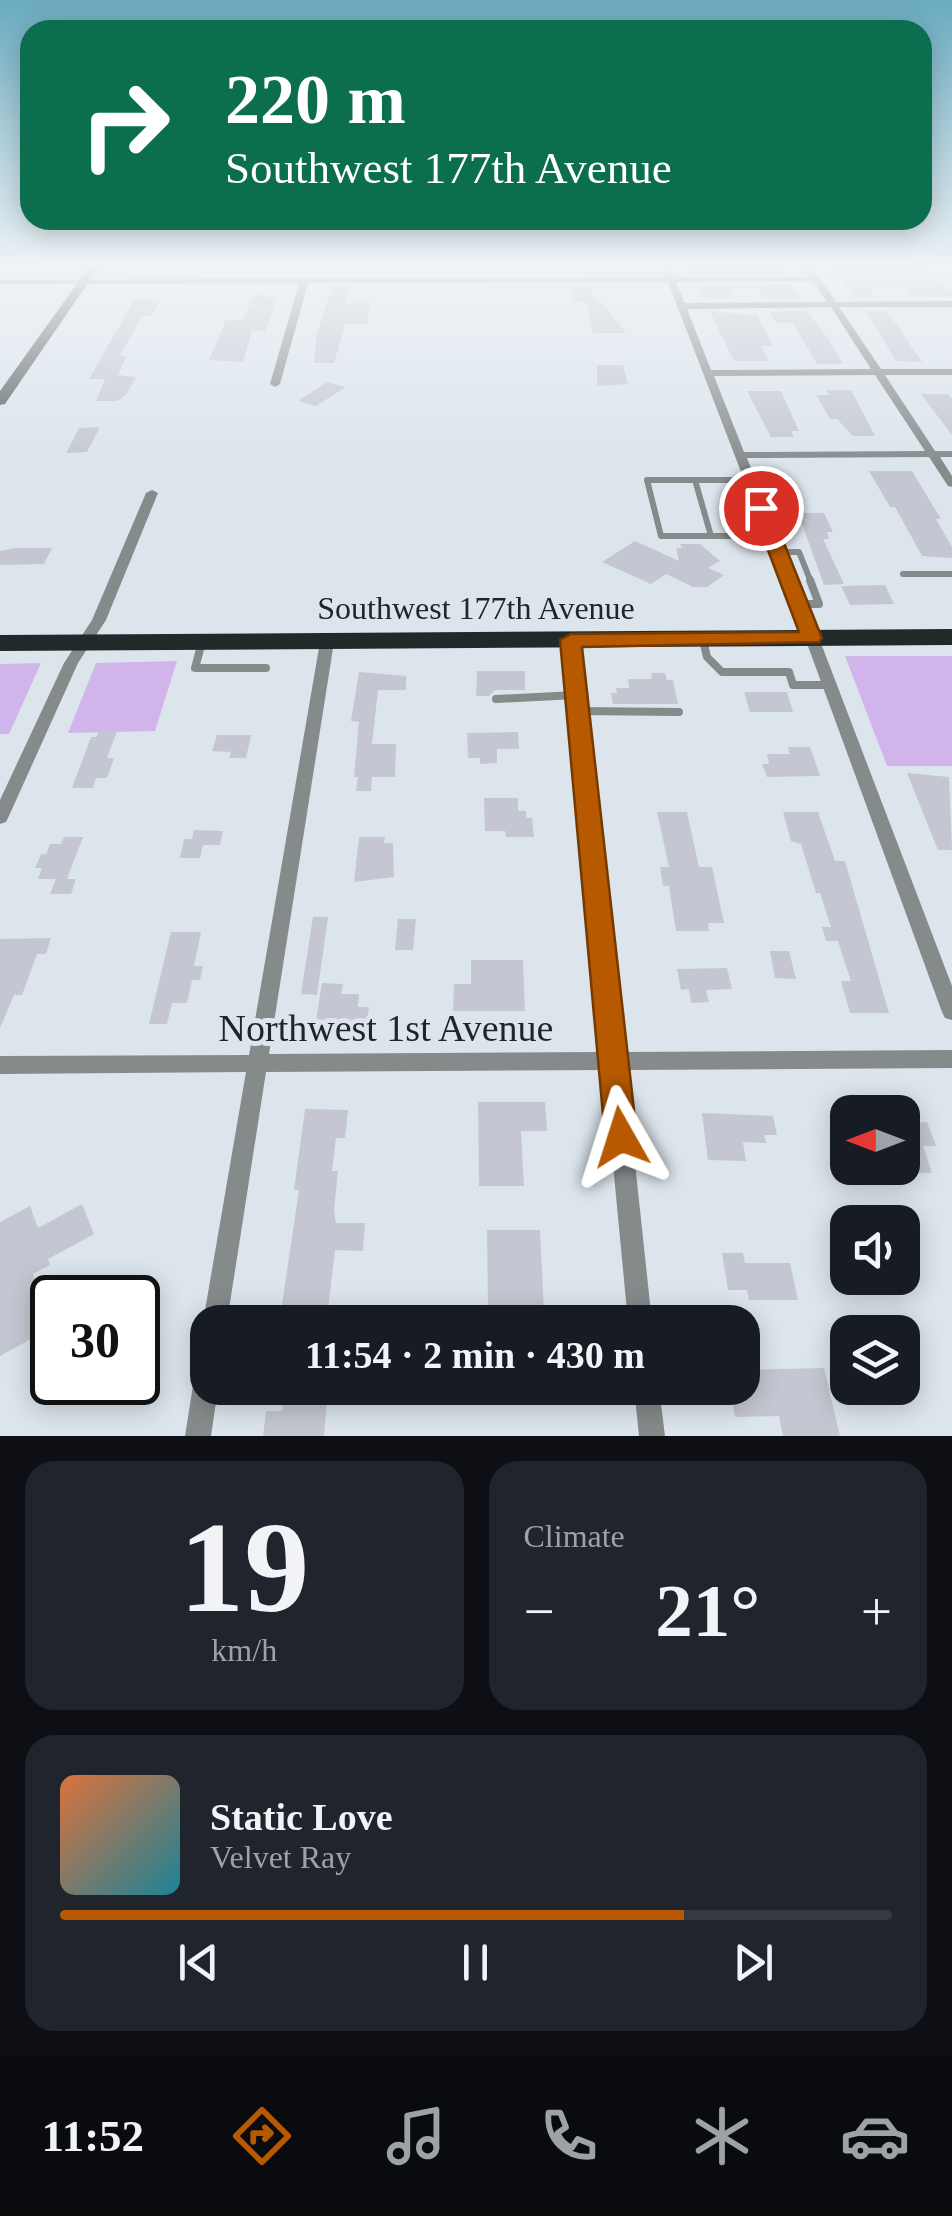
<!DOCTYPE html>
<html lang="en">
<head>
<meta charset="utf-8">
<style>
  :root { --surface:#171b24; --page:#20242c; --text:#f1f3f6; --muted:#9ea1a6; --line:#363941; --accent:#b65900 }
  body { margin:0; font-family:"Times New Roman",serif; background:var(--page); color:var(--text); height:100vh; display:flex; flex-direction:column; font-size:38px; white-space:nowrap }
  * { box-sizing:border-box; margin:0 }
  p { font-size:32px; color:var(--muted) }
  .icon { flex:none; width:55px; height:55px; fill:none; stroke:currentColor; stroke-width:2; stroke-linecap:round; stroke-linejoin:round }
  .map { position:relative; height:1436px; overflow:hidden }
  .drawer { display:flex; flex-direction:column; gap:25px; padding:25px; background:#0d0f14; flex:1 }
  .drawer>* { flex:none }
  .hud { position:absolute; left:20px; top:20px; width:912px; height:210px; border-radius:30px; box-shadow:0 5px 25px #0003; background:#0b6e4f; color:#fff; overflow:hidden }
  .needle { width:65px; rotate:270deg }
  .controls { position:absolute; left:830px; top:1095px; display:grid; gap:20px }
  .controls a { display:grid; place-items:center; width:90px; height:90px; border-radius:20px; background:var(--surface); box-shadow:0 5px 25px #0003; font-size:50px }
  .speed { position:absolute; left:30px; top:1275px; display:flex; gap:20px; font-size:50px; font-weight:700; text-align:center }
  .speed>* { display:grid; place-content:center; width:130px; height:130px; border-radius:50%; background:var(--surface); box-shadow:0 5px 25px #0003; line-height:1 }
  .speed .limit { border:5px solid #111; border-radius:15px; background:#fff; color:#111 }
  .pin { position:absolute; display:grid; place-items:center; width:85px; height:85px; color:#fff; margin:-42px; border:5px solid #fff; border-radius:50%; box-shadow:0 2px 10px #0007 }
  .me { position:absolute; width:110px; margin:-55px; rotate:354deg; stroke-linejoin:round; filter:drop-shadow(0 0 8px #0008) }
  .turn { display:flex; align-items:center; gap:35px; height:210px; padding:0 40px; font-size:45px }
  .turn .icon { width:130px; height:130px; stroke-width:2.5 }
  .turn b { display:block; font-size:70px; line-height:85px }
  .big { font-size:75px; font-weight:600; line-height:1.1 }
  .drawer .tile { flex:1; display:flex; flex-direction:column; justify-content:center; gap:15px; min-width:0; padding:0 35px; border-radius:30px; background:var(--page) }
  .drawer .dial { align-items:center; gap:0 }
  .dial b { font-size:130px; line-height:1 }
  .song { display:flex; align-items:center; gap:30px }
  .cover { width:120px; height:120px; border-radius:15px; background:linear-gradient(135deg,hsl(20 70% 55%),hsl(190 70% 35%)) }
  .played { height:10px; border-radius:5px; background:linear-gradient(90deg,var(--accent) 75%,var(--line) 75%) }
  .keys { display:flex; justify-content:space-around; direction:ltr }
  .heat { display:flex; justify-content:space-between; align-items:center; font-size:55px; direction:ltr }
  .drawer .tiles { flex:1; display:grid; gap:25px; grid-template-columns:1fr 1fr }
  .tile:last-child { grid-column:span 2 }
  .trip { position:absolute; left:190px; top:1305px; width:570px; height:100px; border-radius:30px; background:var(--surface); box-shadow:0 5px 25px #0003; font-weight:600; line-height:100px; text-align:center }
  .menu { display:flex; height:160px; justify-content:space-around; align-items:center; background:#090b0e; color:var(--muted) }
  .menu .icon { width:70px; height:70px }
  .menu .current { color:var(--accent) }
  .menu b { font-size:45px; color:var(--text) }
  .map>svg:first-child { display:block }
  .green { fill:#d1b5ea }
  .building { fill:#c4c7d1 }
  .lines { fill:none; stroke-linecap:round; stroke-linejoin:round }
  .lane-far1 { stroke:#858a8b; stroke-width:6 }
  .lane { stroke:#858a8b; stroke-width:8 }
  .street { fill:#858a8b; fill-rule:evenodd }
  .secondary { fill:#586061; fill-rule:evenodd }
  .highway { fill:#202a2b; fill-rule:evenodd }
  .route { fill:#b65900; stroke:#763a00; stroke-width:2.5 }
  .labels { text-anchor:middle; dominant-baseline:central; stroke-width:10; stroke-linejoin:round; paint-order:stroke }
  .street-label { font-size:32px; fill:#212527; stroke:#dce5ec }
  .near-street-label { font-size:38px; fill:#212527; stroke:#dce5ec }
</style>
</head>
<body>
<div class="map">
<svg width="952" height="1436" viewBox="0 0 952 1436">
  <rect width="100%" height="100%" fill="#dce5ec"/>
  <path class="green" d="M845,656h107v110h-65z
    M177,661l-22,70 -87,2 28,-70z
    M41,663l-32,71h-9v-70z"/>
  <path class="building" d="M687,267l75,1 24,-1 -3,6h-93z
    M832,267h93l21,23h6v7h-38l-7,-8 -37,-1 7,10h-23z
    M791,285l9,13 -36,1 -5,-9 -9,-1h-21l5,10h-33l-5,-13z
    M332,287h17l-3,16h24l-3,21h-22l-11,39h-20l3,-29z
    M588,287l17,20 21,26h-33l-6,-30 -18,-3 7,-5 -5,-7z
    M254,294l23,4 -12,33h-13l-9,31 -34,-2 17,-40h17z
    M134,300h26l-9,16h-9l-22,40h6l-8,19 18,2 -10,18 -9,6h-21l9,-22h-16z
    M807,311l22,29 14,24h-26l-24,-41h-17l-6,-11z
    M866,311h21l35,51 -26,-1z
    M710,312l47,3 16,31h-12l8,15h-35z
    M597,365h26l5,19 -31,2z
    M327,382l19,5 -30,19 -18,-5z
    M826,390h25l24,46h-22l-16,-17h-7l-14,-24h13z
    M747,391h34l18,40h-8l3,6h-23z
    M921,394h27l4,5v36z
    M100,427l-13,25 -21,1 13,-25z
    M869,471h43l29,48h-5l16,28v11l-30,-2 -27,-49h-5z
    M798,513h26l9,19h-6l2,7h-6l21,45 -20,1z
    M635,541l44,20 -3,-13h6l-2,-4h20l20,17 -12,7 16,7 -17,12h-14l-27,-13 -15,10 -49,-22z
    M15,548h37l-8,16 -44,1v-14z
    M885,585l9,19 -44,1 -9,-19z
    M477,671h48v19h-30l-6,6h-13z
    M359,672l47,4v14h-28l-6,54h24l-1,33h-23l-1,14h-15l2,-14h-4l5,-55 -8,-1z
    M651,673h14l2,7h6l5,24h-65l-2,-11h6l-1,-5h13l-1,-9h24z
    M744,692h43l6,20h-43z
    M117,731l-10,27h7l-7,20h-11l-3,10h-21l19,-51h5l3,-5z
    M518,732l1,17h-22v14l-17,1v-6h-12l-1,-25z
    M217,735h34l-5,23h-17l2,-6 -19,-1z
    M788,747h22l10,29 -53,1 -5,-13h7l-2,-10h23z
    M907,773l42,4 3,73h-14z
    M484,798h34v13h8v7h6l2,19h-28l-1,-6h-20z
    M657,812h30l12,55h13l12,56h-16l1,8h-33l-7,-45h-6l-3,-19h9z
    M783,812h35l17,49h10l44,152h-39l-9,-32h10l-13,-40h-12l-4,-14h9l-11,-34h-4l-15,-49 -10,-3z
    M194,830l29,1 -3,14h-17l-3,13h-20l4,-19h8z
    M64,837h19l-16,42h9l-5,15h-21l6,-15h-18l4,-11h-7l6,-14h5l4,-10h11z
    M359,837h26l-1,6h9l1,34 -40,5z
    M313,917h15l-11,78 -16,-1z
    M398,919h18l-3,31h-18z
    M171,932h30l-7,34h9l-3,14h-8l-5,23h-15l-5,21h-18z
    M51,938l-5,16h-9l-15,41h-8l-14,33v-89z
    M770,951h19l7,28 -21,-1z
    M471,960h52l2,51h-72l1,-27h17z
    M727,968l5,21 -26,1 3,12 -18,1 -2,-14 -8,1 -4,-21z
    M322,983l21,1 -2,10h18l-1,13h11l-2,19 -25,-1 -1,8 -27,-1z
    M478,1102h67l2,29h-26l3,55h-45z
    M305,1109l43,1 -3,28h-9l-4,33h6l-4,40 2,12h29l-2,28 -28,-1 -8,68h-47l19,-128h-5z
    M702,1113l71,3 4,19h-13l2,8 -23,-1 3,19 -38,-1z
    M927,1122l9,24h-13l9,27h-30v-50z
    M82,1204l12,30 -46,25 2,6 -17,9 18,54 -51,28v-134l30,-16 8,22z
    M487,1230h53l4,81h-56z
    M722,1253h21l2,10h45l8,37h-49l-2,-10h-19z
    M824,1368l16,68h-57l-4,-20 -44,1 -5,-29h12v-18z
    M284,1388h44l-4,48h-61l3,-25h16z"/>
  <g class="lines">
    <path class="lane-far1" d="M695,480l16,56
      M750,480h-103l14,56h111
      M778,552h21l12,30
      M903,574h49"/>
    <path class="lane" d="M798,604h21l-9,-24
      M703,640l4,17 15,15h67l4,13h36
      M202,642l-7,26h71
      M496,699l80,-4
      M579,711l100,1"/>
    <path class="street" d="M662,267h8l4,10h136l-6,-10h8l24,35 116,-1v6h-113l42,62h71v6h-67l50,76h17v6h-12l12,19v11l-4,-1 -19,-29 -182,1 72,180 133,348v34l-7,-2 -3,-6 -137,-374 -137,-356 -360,1 -28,101 -5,3 -5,-3 29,-101 -299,1v-4l666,-3zM813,281l14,21 -142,1 -9,-21zM831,307l40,62 -160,1 -24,-61zM875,375l50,76 -181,1 -30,-76z
      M947,267h5v3z
      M152,490l6,3 -52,127 -28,43 -70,155 -2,4 -6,2v-24l64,-137 28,-43 54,-127z
      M571,636l7,4 45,412 329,-2v18l-327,2 27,252h-24l-24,-252 -338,2 -39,250h-19l-2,9 -3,-9 43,-250 -246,2v-18l249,-1 71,-413 7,-4 7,4 -65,412 334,-2 -39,-412z
      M208,1361v27h10l-7,48h-26l10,-63 4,-9z
      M634,1388h25l6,48h-26z"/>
    <path class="secondary" d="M89,267h10l-94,137 -5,1v-14z"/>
    <path class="highway" d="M952,629v16l-952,6v-16z"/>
  </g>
  <linearGradient id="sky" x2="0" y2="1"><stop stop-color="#6aaabf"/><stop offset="0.57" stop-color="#eff3f6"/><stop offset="1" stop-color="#eff3f6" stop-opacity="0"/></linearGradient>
  <rect width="952" height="468" fill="url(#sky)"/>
  <path class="route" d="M761,503l9,5 52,130 -3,4 -237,5 55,490 -5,10 -11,5 -11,-5 -5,-10 -45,-497 11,-6 228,-2 -47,-124z"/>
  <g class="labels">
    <g class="street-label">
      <text x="476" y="608">Southwest 177th Avenue</text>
    </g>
    <g class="near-street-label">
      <text x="386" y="1028">Northwest 1st Avenue</text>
    </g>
  </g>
</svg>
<div class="controls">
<a><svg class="needle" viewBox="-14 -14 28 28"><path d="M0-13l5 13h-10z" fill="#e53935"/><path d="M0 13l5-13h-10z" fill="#9ea1a6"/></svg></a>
<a><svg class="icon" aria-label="sound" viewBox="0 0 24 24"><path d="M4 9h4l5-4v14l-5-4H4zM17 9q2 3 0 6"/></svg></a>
<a><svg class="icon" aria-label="layers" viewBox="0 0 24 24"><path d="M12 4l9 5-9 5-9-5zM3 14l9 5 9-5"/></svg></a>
</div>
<div class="speed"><div class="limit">30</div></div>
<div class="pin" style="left:761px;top:508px;background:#d93025"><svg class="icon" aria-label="arrive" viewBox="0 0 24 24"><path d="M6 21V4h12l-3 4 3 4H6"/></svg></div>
<svg class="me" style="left:621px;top:1137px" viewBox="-20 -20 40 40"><path d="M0-17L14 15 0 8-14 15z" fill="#b65900" stroke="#fff" stroke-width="4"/></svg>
<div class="trip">11:54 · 2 min · 430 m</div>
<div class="hud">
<div class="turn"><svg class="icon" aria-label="right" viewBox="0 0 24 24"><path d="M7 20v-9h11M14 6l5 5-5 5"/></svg><div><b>220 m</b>Southwest 177th Avenue</div></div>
</div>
</div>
<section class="drawer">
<div class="tiles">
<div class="tile dial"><b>19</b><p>km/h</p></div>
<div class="tile"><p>Climate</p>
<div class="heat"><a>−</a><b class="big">21°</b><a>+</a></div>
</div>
<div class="tile">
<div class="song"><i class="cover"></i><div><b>Static Love</b><p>Velvet Ray</p></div></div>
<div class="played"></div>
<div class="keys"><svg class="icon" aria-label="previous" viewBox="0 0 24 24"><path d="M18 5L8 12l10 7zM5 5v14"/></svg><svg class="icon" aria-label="pause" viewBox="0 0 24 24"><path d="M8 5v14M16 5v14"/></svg><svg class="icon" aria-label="next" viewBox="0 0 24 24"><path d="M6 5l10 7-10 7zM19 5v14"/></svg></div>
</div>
</div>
</section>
<nav class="menu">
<b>11:52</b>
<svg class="icon current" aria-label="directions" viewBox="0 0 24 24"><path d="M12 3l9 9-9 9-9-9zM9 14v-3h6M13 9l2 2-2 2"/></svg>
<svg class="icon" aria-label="music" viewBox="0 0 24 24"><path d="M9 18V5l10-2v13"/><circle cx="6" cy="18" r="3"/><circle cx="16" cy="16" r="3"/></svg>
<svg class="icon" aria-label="phone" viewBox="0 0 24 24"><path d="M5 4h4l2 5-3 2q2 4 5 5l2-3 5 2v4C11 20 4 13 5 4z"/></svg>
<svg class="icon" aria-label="climate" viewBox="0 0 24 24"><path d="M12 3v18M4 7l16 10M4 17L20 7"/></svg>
<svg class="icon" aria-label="car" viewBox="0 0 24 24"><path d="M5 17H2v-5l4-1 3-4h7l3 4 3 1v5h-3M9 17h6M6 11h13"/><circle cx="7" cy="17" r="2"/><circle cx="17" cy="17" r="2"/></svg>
</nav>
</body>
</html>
